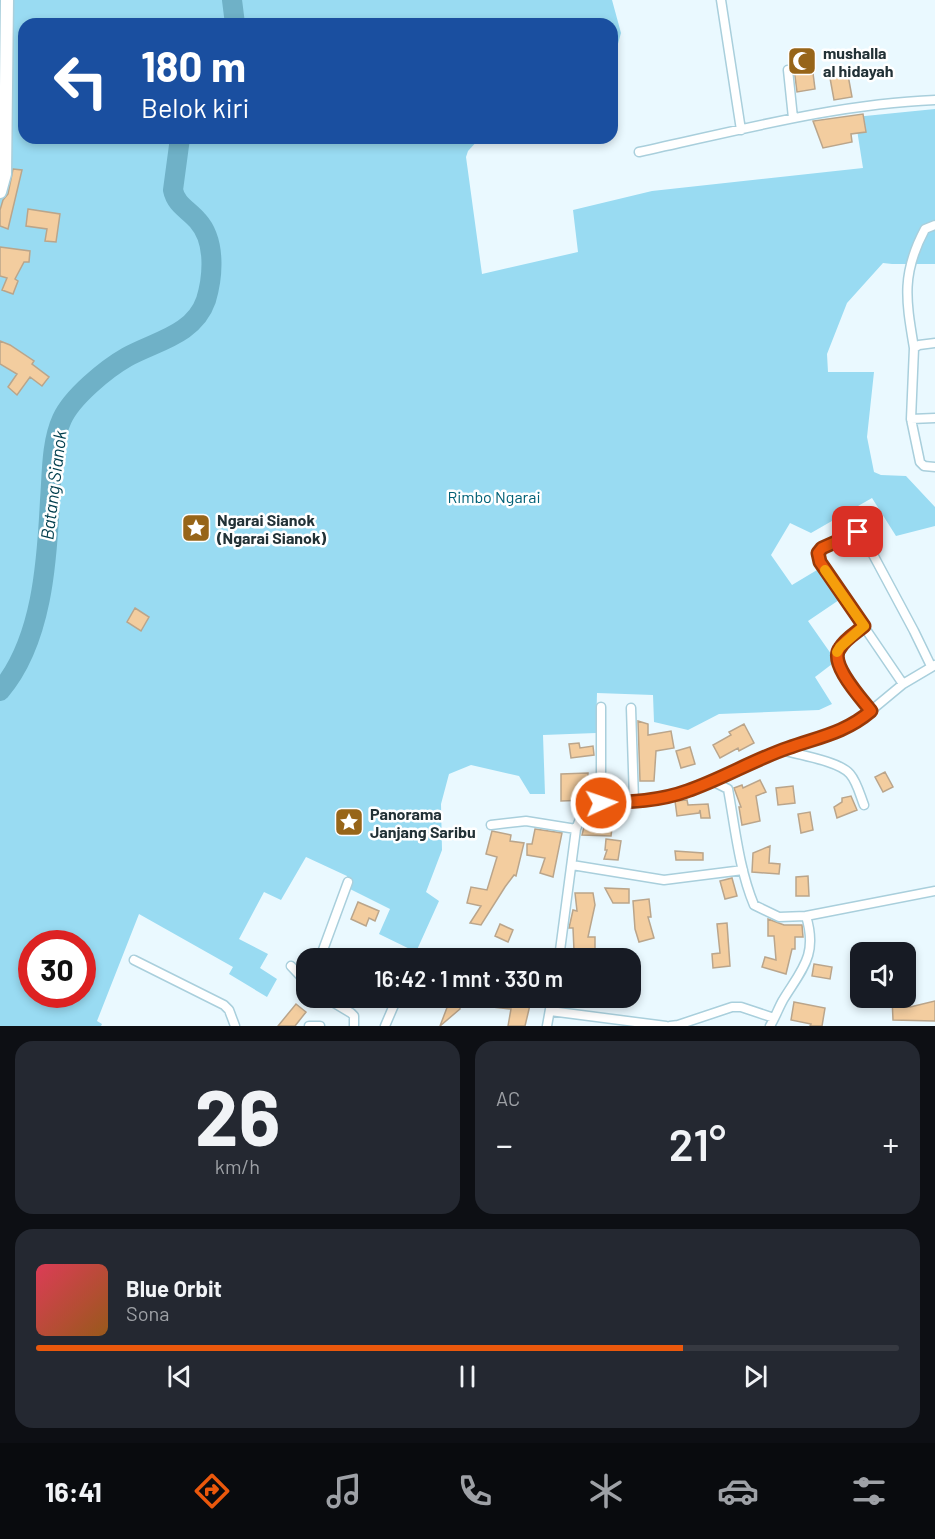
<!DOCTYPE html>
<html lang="id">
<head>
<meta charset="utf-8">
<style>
  :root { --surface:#171b24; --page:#242831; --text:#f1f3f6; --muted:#9ea1a6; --line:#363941; --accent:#ea580c }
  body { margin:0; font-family:Barlow,sans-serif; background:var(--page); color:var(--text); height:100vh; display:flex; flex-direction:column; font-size:22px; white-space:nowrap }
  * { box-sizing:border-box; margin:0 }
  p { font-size:20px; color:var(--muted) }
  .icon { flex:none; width:33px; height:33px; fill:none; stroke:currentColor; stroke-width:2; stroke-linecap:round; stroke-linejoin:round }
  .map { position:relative; height:1026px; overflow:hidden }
  .details { display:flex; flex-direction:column; gap:15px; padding:15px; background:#0d0f14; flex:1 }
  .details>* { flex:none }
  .guide { position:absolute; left:18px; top:18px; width:600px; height:126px; border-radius:18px; box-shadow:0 3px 9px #0003; background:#1a4fa0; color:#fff; overflow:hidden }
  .tools { position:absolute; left:850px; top:942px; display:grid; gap:12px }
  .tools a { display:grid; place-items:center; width:66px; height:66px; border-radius:12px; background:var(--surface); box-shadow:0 3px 9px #0003; font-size:30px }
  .speed { position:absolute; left:18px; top:930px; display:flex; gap:12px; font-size:30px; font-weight:700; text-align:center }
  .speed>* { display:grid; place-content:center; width:78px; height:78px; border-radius:50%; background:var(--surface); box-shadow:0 3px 9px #0003; line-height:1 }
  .speed .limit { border:9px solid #d22; background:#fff; color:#111 }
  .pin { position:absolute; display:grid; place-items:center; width:51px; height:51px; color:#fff; margin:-26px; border-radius:12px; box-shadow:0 3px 9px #0006 }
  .me { position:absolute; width:66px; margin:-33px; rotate:87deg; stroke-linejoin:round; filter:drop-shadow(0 0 4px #0008) }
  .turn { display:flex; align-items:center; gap:21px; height:126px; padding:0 24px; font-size:27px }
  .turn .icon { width:78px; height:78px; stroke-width:2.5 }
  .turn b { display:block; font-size:42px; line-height:51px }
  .big { font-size:45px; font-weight:600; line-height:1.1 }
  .details .tile { flex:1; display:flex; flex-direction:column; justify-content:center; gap:9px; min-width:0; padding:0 21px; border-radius:18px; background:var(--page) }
  .details .dial { align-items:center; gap:0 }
  .dial b { font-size:78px; line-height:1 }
  .song { display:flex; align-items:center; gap:18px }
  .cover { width:72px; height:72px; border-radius:9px; background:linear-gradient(135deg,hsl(350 70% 55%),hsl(30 70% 35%)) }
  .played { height:6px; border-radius:3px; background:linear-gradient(90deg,var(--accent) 75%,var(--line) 75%) }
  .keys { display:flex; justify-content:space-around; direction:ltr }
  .heat { display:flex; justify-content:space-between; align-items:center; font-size:33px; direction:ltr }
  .details .tiles { flex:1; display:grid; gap:15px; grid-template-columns:1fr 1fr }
  .tile:last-child { grid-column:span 2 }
  .trip { position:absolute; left:296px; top:948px; width:345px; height:60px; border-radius:18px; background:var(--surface); box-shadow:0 3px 9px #0003; font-weight:600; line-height:60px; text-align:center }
  .menu { display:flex; height:96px; justify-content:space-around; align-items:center; background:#090b0e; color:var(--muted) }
  .menu .icon { width:42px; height:42px }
  .menu .selected { color:var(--accent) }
  .menu b { font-size:27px; color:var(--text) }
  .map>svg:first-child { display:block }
  .green { fill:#99dbf2; fill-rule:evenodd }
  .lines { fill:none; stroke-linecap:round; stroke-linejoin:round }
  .river { stroke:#6fb1c7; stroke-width:20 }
  .building { fill:#f3cd9f; stroke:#baa58b; stroke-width:1.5 }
  .street-casing { stroke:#a9cfdc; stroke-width:11 }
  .secondary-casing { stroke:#a9cfdc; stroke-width:15 }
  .street { stroke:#fff; stroke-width:8 }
  .secondary { stroke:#fff; stroke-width:12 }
  .route-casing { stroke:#983908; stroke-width:15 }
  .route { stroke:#ea580c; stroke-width:10 }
  .slow { stroke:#f59e0b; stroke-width:10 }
  .labels { text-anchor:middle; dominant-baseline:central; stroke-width:5; stroke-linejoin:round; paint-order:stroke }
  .poi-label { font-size:16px; font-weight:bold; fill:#223136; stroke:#fff; text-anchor:start }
  .park-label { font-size:16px; fill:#006076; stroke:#fff }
  .water-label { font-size:18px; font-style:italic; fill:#003e4d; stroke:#fff }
</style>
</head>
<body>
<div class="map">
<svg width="935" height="1026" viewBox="0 0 935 1026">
  <rect width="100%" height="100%" fill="#eaf9ff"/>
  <path class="green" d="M0,0h612l9,33 -9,32v-41h-588v114h456l-12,13 -2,6 16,117 96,-22 -5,-42 79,-19 211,-23 -8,-51 80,-8v155h-43l-9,-1 -36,40 -20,51 1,18h46l-7,65 7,35 7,3 25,1 29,31v19l-39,10 -24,-38 -61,35 -21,-10 -19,32 21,30 25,-15 22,30 -31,21 28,40 -21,16 17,27 -13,6 -100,4 -31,16 -34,-8 -1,-27 -56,-2 -1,40 -53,2 2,59h-15l-11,-18 -48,-11 -22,9 -8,30 1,46 -16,42 13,9 -23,51 -37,-18 11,-25 -46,-23 3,-10 -41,-19 -25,43 -17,-8 -25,47 29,15 -8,14 17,11 -10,18 -38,-23 4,-7 -94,-53 -42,107 5,3 -1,2h-101zM32,944h50v50h-50z"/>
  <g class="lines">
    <path class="river" d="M232,0l3,24
      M0,691c42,-49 47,-129 50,-191 2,-25 1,-57 12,-81 10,-22 44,-50 65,-62 29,-16 67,-22 79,-57 7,-23 10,-59 -8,-79 -9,-11 -22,-16 -25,-31l7,-52"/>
  </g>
  <path class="building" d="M797,53l12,2 -4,19 8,-1 2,16 -18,3 -3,-24z
    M848,75l4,22 -18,3 -4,-22z
    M863,114l3,18 -15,2 1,8 -29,6 -10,-27z
    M13,169l9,1 -14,59 -8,-3v-16l3,-10 5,-6z
    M28,209l32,5 -4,28 -11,-1 2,-12 -21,-3z
    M0,247l30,4 -1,11h-5l-9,17 3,2 -5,13 -11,-4 5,-12 -7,-2z
    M0,341l10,4 24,16 -2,3 17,13 -7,9 -12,-9 -13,18 -9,-8 9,-13 -17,-10z
    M135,608l14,9 -8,14 -14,-9z
    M638,721l10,3v11l23,-4 3,17 -18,3 -2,30h-14z
    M744,724l10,19 -15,8 -1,-3 -18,10 -7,-13 18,-10 -2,-3z
    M579,743l1,5 13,-2 1,9 -23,3 -2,-14z
    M690,747l5,17 -14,4 -5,-17z
    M885,772l8,15 -10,5 -8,-15z
    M588,773v27l-27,1v-27z
    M760,780l6,12 -10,4 4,25 -18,4 -3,-18h2l-7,-19 8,-3 1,3z
    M793,786l2,17 -17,2 -2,-17z
    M851,796l6,14 -20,8 -3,-11 8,-5v-4z
    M687,800l1,5 20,-1 2,14h-9l-1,-8 -1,3 -22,3 -2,-15z
    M810,812l3,18 -12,3 -3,-19z
    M584,827l28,1 -1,8 -29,-1z
    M535,829l27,4 -9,44 -13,-4 5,-15 -18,-3v-11h5z
    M492,831l19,4 -1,6 14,2 -8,33 -2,-1 -9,12 -24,38 -11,-2 11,-17 -14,-3 4,-16 16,3 10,-33 -11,-3z
    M606,839l15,2 -3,19 -14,-1 3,-9h-2z
    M770,846l-1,17 11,1 -1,10 -27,-2 1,-19z
    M675,851l28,2v7h-27z
    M808,876l1,20h-13v-19z
    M732,878l5,18 -12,3 -5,-18z
    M605,888l24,1v14h-16z
    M575,893h18l2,12 -7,32h7v13l-21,1 -1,-23h-4l4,-18 4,1z
    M649,899l2,18h-3l6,21 -15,4 -4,-13 -2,-28z
    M358,902l21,9 -4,10 -6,-3 -3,8 -15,-7z
    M768,919l16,6h18l1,12h-8v12h-3l-6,25 -24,-7 3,-10 11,3 -2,-24h-6z
    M727,923l3,43 -17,2 -1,-14 8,-1 -3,-29z
    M500,924l13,6 -5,12 -13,-6z
    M814,964l18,3 -2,12 -18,-3z
    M906,997h4v10l25,-6v20l-42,-1 -1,-22z
    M430,998h29l1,11 -20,17 8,-21z
    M495,998l19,3 1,-3h14l-2,7h3l-5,21h-17l3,-17 -18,-2z
    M794,1002l31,6 -3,18h-12l1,-2 -20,-4z
    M296,1004l10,8 -11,14h-17z"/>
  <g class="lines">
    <g class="street-casing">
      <path id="street" d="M721,0l20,130
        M788,70l5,48
        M639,152c98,-21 196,-48 296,-52
        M935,343l-16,2 -5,3 -3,71 9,43 4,4 11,1
        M914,348c-8,-48 -13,-74 11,-119l10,-4
        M911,419l24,-1
        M864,626c-7,6 -19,13 -24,22 -12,15 21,50 31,63
        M903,684l-83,-122 -2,-9c8,-9 33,-23 44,-19l52,97 17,35
        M601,707v96
        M631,708l3,93
        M781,750c18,5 58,11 69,24 7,8 10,21 14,31
        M712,781l16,8c7,38 11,80 26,116l25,12 27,-1c12,39 -4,53 -23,84 -5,9 -8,18 -13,26
        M491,825l35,-4 50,8
        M572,865l92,15 79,-10
        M806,916l129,-25
        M490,957l3,1
        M320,958l28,-76
        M559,958l17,-129 6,-15 19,-11 60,-5 25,-6 100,-44 53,-16 23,-14 41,-34 32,-19
        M134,960l90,45 5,5 6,16
        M291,966l15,16
        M326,998l25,15 3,3v10
        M550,1011l116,15
        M309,1026h11
        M385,1026l12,-28
        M547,1026l5,-28
        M670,1026l8,-1 54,-18h9l33,11"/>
    </g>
    <g class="secondary-casing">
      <path id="secondary" d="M0,192l5,-18 2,-174"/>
    </g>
    <use href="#street" class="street"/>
    <use href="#secondary" class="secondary"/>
  </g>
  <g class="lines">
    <g class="route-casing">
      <path id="route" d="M601,803c29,-1 59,-2 86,-12 35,-12 66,-31 101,-43 31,-11 57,-15 83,-37 -10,-13 -43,-48 -31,-63 5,-9 17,-16 24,-22l-44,-64 -2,-9 4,-5 36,-16"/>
    </g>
    <use href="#route" class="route"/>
    <path class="slow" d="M825,570l39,56 -24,21 -3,5"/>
  </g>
  <defs>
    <g id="mosque-square" transform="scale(1.5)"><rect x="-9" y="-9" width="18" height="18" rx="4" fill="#976519" stroke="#fff"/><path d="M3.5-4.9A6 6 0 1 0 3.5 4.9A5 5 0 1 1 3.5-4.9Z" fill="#fff"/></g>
    <g id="sight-square" transform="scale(1.5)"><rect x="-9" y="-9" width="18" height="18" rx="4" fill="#976519" stroke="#fff"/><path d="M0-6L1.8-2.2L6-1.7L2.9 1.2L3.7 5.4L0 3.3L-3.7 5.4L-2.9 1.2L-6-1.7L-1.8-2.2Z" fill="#fff"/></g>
  </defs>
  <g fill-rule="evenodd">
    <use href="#mosque-square" x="802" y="61"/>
    <use href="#sight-square" x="196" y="528"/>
    <use href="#sight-square" x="349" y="822"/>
  </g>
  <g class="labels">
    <g class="poi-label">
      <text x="823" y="52">mushalla<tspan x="823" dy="18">al hidayah</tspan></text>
      <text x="217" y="519">Ngarai Sianok<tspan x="217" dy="18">(Ngarai Sianok)</tspan></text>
      <text x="370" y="813">Panorama<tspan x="370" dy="18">Janjang Saribu</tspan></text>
    </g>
    <g class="park-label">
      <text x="494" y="496">Rimbo Ngarai</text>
    </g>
    <g class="water-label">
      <text transform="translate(53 485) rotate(-83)">Batang Sianok</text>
    </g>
  </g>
</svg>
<div class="tools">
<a><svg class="icon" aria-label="sound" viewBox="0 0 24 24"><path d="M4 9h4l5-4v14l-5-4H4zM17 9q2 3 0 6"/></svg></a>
</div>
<div class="speed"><div class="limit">30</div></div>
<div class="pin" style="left:858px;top:532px;background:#d93025"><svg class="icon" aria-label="arrive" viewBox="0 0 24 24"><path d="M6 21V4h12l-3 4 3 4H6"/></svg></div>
<svg class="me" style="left:601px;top:803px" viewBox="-20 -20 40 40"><circle r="17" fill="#ea580c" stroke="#fff" stroke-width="3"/><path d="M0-11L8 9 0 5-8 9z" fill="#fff"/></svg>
<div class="trip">16:42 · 1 mnt · 330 m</div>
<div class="guide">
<div class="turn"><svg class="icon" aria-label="left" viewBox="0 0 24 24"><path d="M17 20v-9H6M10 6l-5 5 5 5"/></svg><div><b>180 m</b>Belok kiri</div></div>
</div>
</div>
<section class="details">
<div class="tiles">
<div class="tile dial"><b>26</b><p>km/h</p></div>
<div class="tile"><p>AC</p>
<div class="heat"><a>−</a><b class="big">21°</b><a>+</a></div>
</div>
<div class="tile">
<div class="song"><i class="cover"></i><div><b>Blue Orbit</b><p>Sona</p></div></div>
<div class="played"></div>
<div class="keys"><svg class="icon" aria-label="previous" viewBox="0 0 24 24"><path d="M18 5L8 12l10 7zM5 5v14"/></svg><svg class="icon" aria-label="pause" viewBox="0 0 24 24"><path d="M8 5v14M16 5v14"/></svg><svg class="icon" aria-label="next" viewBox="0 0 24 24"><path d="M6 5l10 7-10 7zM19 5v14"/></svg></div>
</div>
</div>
</section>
<nav class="menu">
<b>16:41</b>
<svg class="icon selected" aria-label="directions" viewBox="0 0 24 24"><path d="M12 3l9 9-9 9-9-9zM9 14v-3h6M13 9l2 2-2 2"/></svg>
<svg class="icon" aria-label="music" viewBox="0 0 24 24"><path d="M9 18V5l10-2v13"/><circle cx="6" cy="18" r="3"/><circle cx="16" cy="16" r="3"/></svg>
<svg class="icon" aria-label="phone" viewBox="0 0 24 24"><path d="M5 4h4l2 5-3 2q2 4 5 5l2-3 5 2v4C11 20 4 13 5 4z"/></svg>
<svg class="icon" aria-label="climate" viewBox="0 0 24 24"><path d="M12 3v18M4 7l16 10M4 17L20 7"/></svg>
<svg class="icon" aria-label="car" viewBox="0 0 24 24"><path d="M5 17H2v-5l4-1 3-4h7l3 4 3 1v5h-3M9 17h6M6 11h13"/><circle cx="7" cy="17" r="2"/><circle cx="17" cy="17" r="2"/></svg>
<svg class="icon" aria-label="filters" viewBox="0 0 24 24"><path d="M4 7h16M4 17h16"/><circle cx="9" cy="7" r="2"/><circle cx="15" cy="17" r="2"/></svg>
</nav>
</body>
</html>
